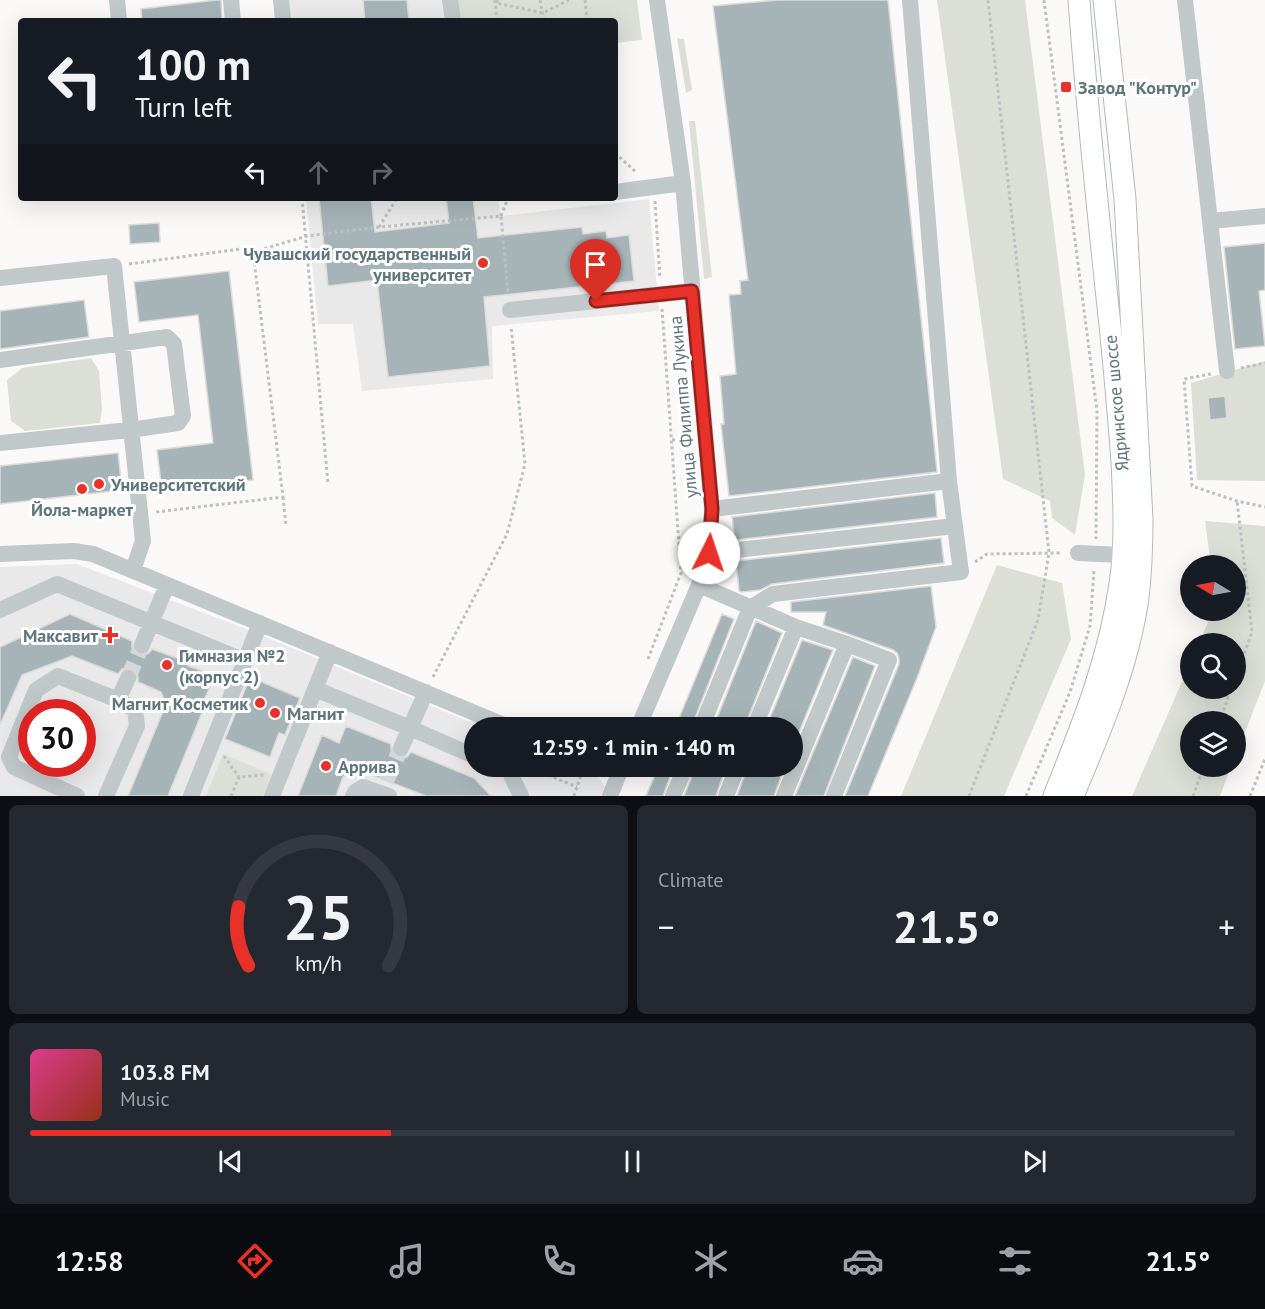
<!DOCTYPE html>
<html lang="en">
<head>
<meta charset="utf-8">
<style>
  :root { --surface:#171b24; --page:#242831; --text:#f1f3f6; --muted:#9ea1a6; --line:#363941; --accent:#e83129 }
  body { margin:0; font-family:"PT Sans",sans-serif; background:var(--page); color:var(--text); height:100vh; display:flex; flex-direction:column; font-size:22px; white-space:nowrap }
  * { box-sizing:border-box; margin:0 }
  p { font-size:20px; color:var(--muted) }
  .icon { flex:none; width:33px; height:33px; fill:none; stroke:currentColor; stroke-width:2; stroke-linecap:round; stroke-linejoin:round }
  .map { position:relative; height:796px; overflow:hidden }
  .side { display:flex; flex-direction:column; gap:9px; padding:9px; background:#0d0f14; flex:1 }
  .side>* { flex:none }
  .guide { position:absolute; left:18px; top:18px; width:600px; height:183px; border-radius:6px; box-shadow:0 6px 24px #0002; background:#171b24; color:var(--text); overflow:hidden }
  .needle { width:39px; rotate:280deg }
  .buttons { position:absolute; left:1180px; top:555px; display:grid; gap:12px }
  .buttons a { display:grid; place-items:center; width:66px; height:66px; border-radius:50%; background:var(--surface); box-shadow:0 6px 24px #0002; font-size:30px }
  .speed { position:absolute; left:18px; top:699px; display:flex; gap:12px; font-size:30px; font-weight:700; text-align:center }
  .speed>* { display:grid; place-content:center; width:78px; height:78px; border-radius:50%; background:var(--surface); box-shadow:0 6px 24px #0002; line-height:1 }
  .speed .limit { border:9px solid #d22; background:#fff; color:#111 }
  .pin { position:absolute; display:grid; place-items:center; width:51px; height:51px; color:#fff; margin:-62px -26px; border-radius:50% 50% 50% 0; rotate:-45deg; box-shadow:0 0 6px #0007 }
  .pin .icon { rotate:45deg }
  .me { position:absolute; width:66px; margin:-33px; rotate:4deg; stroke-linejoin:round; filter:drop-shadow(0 0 4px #0008) }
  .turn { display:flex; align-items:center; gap:21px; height:126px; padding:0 18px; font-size:27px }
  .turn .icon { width:78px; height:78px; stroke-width:2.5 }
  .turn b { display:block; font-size:42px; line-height:51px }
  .lanes { display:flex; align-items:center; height:57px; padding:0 18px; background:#0003; justify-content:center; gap:30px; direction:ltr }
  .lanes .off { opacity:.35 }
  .big { font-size:45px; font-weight:700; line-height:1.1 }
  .side .card { flex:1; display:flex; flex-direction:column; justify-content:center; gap:9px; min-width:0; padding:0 21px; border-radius:9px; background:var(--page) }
  .side .dial { align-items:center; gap:0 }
  .dial svg { height:156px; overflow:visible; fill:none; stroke:var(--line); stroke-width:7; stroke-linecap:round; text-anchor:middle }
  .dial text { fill:var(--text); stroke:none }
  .song { display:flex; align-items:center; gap:18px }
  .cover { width:72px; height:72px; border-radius:9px; background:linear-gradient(135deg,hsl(330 70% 55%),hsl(10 70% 35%)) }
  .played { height:6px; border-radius:3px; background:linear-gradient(90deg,var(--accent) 30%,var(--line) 30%) }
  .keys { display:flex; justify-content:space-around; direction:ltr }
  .heat { display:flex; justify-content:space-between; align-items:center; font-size:33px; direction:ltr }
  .side .tiles { flex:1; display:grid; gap:9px; grid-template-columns:1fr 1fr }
  .card:last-child { grid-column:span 2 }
  .trip { position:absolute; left:464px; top:717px; width:339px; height:60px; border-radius:30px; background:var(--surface); box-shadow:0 6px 24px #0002; font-weight:700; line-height:60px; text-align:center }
  .tabs { display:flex; height:96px; justify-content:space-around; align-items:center; background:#090b0e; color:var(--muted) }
  .tabs .icon { width:42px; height:42px }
  .tabs .selected { color:var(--accent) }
  .tabs b { font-size:27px; color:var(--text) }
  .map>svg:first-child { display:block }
  .built { fill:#e8e9e8; fill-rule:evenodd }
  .green { fill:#dbdfd6 }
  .building { fill:#a7b4b7; stroke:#dcdbd9; stroke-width:1.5 }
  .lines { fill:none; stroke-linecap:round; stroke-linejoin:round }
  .minor-tunnel { stroke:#d3d8d8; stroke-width:16; stroke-dasharray:16 8; stroke-linecap:butt }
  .major-casing { stroke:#b2babd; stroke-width:23 }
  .path { stroke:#bbc0c2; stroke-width:3; stroke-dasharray:3 3; stroke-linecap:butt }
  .minor { stroke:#c1c8ca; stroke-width:16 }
  .major { stroke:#fff; stroke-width:21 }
  .route-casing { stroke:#97201b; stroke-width:15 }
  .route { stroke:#e83129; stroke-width:10 }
  .poi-dot { fill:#e83129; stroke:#fff; stroke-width:2 }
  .labels { text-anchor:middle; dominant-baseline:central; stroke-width:6; stroke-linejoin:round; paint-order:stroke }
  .poi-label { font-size:18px; font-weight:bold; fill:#5f767d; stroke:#fff; text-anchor:start }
  .street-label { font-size:18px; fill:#5f767d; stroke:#fff }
</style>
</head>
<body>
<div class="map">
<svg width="1265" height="796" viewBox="0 0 1265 796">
  <rect width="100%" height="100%" fill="#faf9f7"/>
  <path class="built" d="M288,0h167l2,21h-167z
    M306,198h192l3,18 148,-17 10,112 -167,15 1,53 -131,12 -9,-67h-35z
    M77,564l174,67 219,91 5,-9 36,14 -37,1v38l110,1 11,4 11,18 -3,7h-603v-229zM32,712h50v52h-50z"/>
  <path class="green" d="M455,0h182l5,40 -27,3v-22h-158z
    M937,0h88l60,475 -10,60 -23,-17 -2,-17 -47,-22z
    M677,38l7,1 8,51 -6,3z
    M689,121h6l17,156 -8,2z
    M91,358l8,13 3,37 -2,15 -75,8 -14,-10 -4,-41 15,-12z
    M1265,361v120l-68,-1 -6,-97z
    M1205,521l60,5v155l-29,74v-33h-45v44l40,1 -11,29h-88l59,-135v27h45v-44l-37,-1 14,-32 23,-1v-44l-25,-1z
    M997,565l65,18 9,56 -67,157h-103z
    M223,754l48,20 -8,22h-57z"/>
  <path class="building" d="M216,0h5l1,21h-80l-1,-12z
    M363,0h44l2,21h-44z
    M777,0h111l49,472 -208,24 -8,-72h3l-4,-48 16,-2 -7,-79 12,-1 -1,-13 8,-1 -35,-274z
    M319,198h52l4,34 74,-9 -3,-25h27l5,40 104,-11 1,7 23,-3 1,7 22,-3 5,46 -150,16 6,69 -102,11 -11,-97 -49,6z
    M159,223l1,19 -30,2 -1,-19z
    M1265,243v47l-6,1 6,55 -30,3 -11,-102z
    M229,271l24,209 -91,11 -5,-41 56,-7 -15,-128 -59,7 -5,-40z
    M84,300l5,37 -89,12v-38z
    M1225,396l2,22 -17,2 -2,-22z
    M118,453l4,37 -122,14v-38z
    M935,493l2,24 -202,23 -3,-23z
    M941,538l3,25 -172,21 -12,6 -18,2 -3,-1 -3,-30z
    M931,586l5,41 -19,51 -49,118h-23l54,-132v-6l-2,-5 -4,-3 -70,-25 3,-13h-35v-10z
    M70,614l62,27v6l2,5 3,2 7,1 5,-2 3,-4 38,14 -2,3 18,6 -4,9 9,4 -8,17 3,1 -38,93h-40l38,-92 -5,-12 -23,-10v-4l-1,-6 -5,-4h-6l-4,1 -4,5 -46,-18 -50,19 -22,50v-78z
    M722,614l12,5 -43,109h-16z
    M756,621l26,12 -38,95h-31z
    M802,640l31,10 -41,99v-21h-26z
    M853,657l22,9 -51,130h-29z
    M250,677l50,21 -15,37 -6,-2 -9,24 -45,-18z
    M346,726l45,18v4l1,6 5,4h6l4,-1 4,-5 63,26 17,18h-65l-70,-27 -13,8 -7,19h-38l24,-61 17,8z
    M659,766h15l-11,30h-17z
    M696,766h30l-10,30h-32z
    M748,766h37l-11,30h-37z"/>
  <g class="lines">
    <path class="minor-tunnel" d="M128,678l14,-33
      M386,781l15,-33"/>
    <g class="major-casing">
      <path id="major" d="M1054,796c28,-70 55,-136 66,-212 6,-40 4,-82 2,-122 -3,-43 -7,-85 -11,-127 -12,-112 -24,-223 -32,-335
        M1073,796c27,-64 55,-129 65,-198 3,-26 4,-52 4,-79l-17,-320 -21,-199"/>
    </g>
    <path class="path" d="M495,0l2,21
      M498,0l-2,3 47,10 26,-13
      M540,0l4,21
      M585,0l2,21
      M1044,0l53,411 -1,128
      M615,153l22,20
      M302,198l26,286
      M655,201l5,78
      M501,216l7,-18
      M379,227l18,-29
      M253,252l54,-16 72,-9 122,-11 7,77
      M129,264l119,-16 5,4 30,245 -127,15
      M1241,368l24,-5
      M1211,374l-27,5 8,107 45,15 28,6
      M672,440l19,-1
      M283,497l3,29
      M975,562l12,-8 75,-1
      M648,659l33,-86 -19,-264
      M1236,676l16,-44 -15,-131
      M433,677l74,-143 18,-70 -14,-138
      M1220,722l11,-34
      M224,756l15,21
      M526,766l51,21
      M231,796l8,-19 25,-2
      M574,796l10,-30
      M969,796l69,-176 11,-67 -61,-553
      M1026,796l44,-104 20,-66 4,-56
      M1193,796l11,-30
      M1250,796l15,-37"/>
    <path class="minor" d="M117,0l2,21
      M231,0l2,21
      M281,0l2,21
      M450,0l3,21
      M1185,0l42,371
      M615,192l68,-9
      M1210,221l55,-5
      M0,278l114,-12 29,275 -10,29
      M510,310l182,-19
      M0,360l167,-23 7,7 9,72 -5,7 -48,7 -130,13
      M712,509l237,-28
      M709,553l246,-27
      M1078,553l45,2
      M0,554l74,-3 19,3 418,174
      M699,585l97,42 51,17 -63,152
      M0,610l57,-26 188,77
      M142,645l25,-60
      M315,689l95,39 64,28
      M118,700l10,-22
      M638,728l61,-143 10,-32 3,-44 -29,-326 -26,-183
      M701,728l49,-120 23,-14 188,-22 -12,-91 -39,-481
      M754,728l42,-101
      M401,748l25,-56
      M499,766l10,5 12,25
      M77,796l-63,-29 -5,-10 27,-67 22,-14 60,24 17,10 2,16 -31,70
      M191,796l69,-173
      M272,796l58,-144
      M353,796l2,-4 8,-5 26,9
      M610,796l12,-30
      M673,796l13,-30
      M726,796l12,-30
      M834,796l55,-136 -42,-16"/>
    <use href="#major" class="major"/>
  </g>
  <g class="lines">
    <g class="route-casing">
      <path id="route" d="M596,301l96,-10 20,218 -3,44"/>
    </g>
    <use href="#route" class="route"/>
  </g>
  <g class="poi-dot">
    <rect x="1060" y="81" width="12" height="12" rx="3"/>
    <circle cx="483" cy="263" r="6"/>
    <circle cx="99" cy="484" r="6"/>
    <circle cx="82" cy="489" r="6"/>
    <path d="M107 626h6v6h6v6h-6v6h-6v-6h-6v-6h6z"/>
    <circle cx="167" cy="665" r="6"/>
    <circle cx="260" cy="703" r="6"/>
    <circle cx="275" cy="713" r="6"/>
    <circle cx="326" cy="766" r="6"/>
  </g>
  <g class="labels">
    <g class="poi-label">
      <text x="1078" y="87">Завод "Контур"</text>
      <text x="471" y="253" text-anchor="end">Чувашский государственный<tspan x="471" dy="21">университет</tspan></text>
      <text x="111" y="484">Университетский</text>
      <text x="82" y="509" text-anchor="middle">Йола-маркет</text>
      <text x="98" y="635" text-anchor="end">Максавит</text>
      <text x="179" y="655">Гимназия №2<tspan x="179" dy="21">(корпус 2)</tspan></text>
      <text x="248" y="703" text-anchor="end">Магнит Косметик</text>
      <text x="287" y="713">Магнит</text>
      <text x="338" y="766">Аррива</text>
    </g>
    <g class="street-label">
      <text transform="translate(1116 403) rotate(-95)">Ядринское шоссе</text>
      <text transform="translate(683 407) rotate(-95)">улица Филиппа Лукина</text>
    </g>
  </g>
</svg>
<div class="buttons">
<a><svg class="needle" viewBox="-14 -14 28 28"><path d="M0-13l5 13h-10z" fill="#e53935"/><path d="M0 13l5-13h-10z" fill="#9ea1a6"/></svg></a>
<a><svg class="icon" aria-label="search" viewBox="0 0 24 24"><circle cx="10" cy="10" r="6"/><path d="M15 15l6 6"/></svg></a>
<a><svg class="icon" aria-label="layers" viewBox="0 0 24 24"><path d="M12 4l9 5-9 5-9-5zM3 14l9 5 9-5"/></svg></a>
</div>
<div class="speed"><div class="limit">30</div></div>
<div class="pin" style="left:596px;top:301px;background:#d93025"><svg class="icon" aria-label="arrive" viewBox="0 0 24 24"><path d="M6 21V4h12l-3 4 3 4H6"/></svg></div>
<svg class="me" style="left:709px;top:553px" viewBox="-20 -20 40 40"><circle r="19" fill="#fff"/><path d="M0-13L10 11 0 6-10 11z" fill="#e83129"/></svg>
<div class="trip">12:59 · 1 min · 140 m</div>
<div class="guide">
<div class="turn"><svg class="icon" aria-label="left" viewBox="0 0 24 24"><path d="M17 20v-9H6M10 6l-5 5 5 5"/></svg><div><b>100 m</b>Turn left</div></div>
<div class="lanes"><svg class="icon" aria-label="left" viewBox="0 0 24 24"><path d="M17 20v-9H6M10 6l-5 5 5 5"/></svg><svg class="icon off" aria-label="ahead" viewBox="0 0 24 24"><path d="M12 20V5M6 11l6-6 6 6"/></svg><svg class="icon off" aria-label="right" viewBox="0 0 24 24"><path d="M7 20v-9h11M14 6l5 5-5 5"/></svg></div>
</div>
</div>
<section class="side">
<div class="tiles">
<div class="card dial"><svg viewBox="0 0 100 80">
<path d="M14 69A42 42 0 1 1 86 69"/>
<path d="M14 69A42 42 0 0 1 9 39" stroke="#e83129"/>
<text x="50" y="56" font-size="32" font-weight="700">25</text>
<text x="50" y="72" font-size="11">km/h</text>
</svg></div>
<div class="card"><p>Climate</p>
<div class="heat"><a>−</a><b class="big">21.5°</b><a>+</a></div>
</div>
<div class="card">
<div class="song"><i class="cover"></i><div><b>103.8 FM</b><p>Music</p></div></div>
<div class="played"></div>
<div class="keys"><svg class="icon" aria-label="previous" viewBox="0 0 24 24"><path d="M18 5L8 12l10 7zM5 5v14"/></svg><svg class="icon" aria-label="pause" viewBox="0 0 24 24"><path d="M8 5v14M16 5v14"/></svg><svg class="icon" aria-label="next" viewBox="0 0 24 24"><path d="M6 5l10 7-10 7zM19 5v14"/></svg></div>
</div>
</div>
</section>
<nav class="tabs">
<b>12:58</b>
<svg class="icon selected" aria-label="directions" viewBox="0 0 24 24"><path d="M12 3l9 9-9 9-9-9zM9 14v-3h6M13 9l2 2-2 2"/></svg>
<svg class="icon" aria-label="music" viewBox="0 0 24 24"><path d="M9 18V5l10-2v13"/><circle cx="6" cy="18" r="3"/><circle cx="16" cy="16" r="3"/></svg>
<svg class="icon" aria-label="phone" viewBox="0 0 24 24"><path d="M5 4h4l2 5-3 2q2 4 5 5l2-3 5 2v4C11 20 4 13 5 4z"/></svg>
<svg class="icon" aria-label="climate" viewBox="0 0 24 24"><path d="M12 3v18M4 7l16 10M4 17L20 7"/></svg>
<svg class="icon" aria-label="car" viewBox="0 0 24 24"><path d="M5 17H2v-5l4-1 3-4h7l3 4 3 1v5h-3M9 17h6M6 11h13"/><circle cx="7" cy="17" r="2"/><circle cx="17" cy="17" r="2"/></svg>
<svg class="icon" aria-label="filters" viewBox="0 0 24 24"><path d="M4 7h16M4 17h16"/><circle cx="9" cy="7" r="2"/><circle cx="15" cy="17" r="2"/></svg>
<b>21.5°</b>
</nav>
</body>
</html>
